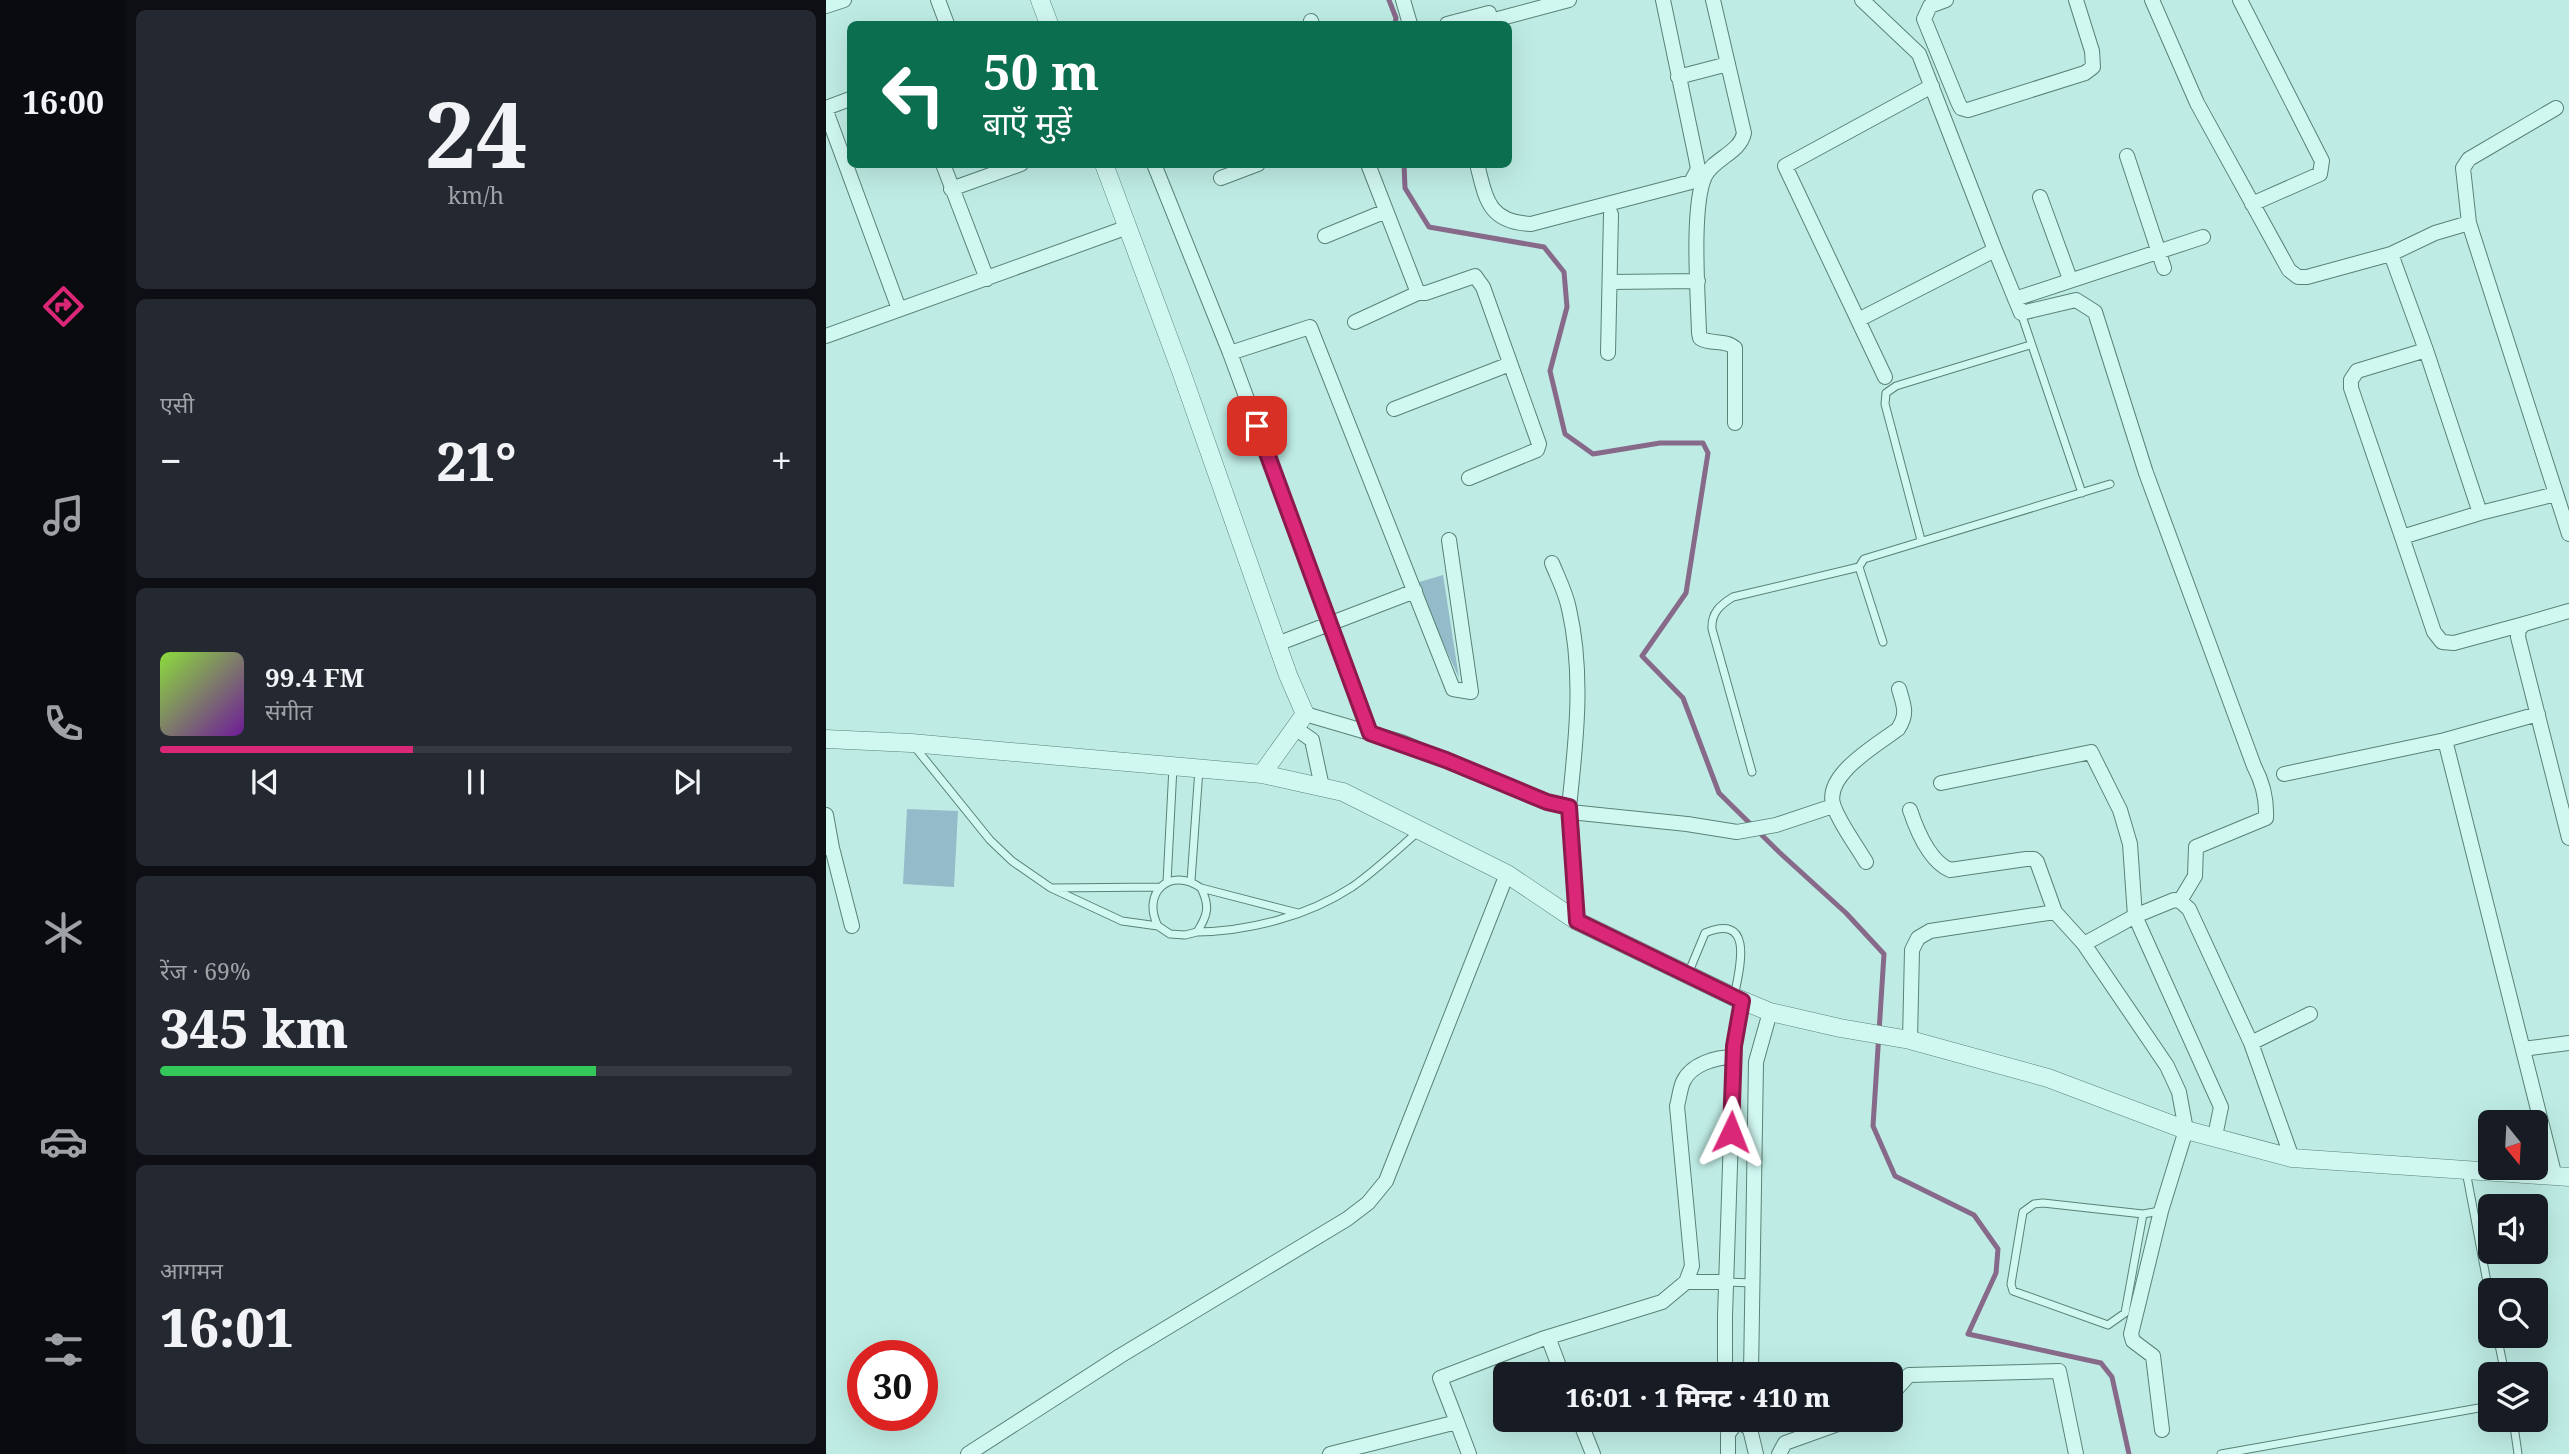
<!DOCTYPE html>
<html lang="hi">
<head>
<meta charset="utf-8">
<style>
  :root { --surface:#171b24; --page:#242831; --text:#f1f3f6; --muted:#9ea1a6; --line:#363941; --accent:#db2777 }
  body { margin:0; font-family:"Noto Serif","Noto Sans Devanagari",serif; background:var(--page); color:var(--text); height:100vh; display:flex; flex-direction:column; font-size:26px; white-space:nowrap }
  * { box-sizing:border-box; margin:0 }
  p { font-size:23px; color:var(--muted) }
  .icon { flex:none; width:38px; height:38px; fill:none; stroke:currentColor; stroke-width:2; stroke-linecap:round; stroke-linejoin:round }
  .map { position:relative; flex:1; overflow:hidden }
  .sheet { display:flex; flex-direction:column; gap:10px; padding:10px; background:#0d0f14; width:700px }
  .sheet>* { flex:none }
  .guide { position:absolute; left:21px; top:21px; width:665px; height:147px; border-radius:10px; box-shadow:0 7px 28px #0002; background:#0b6e4f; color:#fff; overflow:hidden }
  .needle { width:46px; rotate:162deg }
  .fabs { position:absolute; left:1652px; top:1110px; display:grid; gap:14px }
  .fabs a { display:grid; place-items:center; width:70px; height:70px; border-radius:10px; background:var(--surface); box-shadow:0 7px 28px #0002; font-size:35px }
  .speed { position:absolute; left:21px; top:1340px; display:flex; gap:14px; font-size:35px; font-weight:700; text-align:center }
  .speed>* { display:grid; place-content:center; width:91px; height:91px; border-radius:50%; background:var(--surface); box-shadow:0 7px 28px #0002; line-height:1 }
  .speed .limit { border:10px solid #d22; background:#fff; color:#111 }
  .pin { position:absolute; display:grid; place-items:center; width:60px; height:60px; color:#fff; margin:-30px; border-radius:14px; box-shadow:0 4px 10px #0006 }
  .me { position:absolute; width:77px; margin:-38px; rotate:2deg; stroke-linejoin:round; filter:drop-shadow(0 0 5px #0008) }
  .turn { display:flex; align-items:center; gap:24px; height:147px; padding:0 21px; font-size:32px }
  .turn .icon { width:91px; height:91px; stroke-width:2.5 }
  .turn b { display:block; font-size:49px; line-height:60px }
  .big { font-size:52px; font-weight:800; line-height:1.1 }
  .sheet .card { flex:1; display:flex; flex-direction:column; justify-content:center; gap:10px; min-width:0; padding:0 24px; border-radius:10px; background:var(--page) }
  .sheet .dial { align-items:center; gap:0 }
  .dial b { font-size:91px; line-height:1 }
  .song { display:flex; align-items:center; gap:21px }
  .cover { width:84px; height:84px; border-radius:10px; background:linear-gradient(135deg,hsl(90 70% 55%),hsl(280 70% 35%)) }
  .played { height:7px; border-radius:4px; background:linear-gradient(90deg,var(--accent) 40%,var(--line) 40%) }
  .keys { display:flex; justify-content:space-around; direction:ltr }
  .heat { display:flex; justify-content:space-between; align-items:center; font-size:38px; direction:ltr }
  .charge { height:10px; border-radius:5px; background:linear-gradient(90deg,#34c759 69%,var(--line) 0) }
  .trip { position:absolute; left:667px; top:1362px; width:410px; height:70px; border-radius:10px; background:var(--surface); box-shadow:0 7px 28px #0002; font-weight:800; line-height:70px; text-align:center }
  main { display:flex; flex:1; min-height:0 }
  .dock { display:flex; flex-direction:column; width:126px; justify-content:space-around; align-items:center; background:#090b0e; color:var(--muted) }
  .dock .icon { width:49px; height:49px }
  .dock .active { color:var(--accent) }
  .dock b { font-size:32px; color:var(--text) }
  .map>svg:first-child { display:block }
  .green { fill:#93bbc9 }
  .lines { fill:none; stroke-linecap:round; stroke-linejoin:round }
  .stream { stroke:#87698a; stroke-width:5 }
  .service-casing { stroke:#588375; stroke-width:9 }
  .minor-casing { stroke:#588375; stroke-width:16 }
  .tertiary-casing { stroke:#588375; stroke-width:19 }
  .service { stroke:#d1f7f1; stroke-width:7 }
  .minor { stroke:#d1f7f1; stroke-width:14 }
  .tertiary { stroke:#d1f7f1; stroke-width:18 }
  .route-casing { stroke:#8e194d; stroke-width:18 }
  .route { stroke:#db2777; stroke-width:12 }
</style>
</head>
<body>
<main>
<nav class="dock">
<b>16:00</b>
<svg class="icon active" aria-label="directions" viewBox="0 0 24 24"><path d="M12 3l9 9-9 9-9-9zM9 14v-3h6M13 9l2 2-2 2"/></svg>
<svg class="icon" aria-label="music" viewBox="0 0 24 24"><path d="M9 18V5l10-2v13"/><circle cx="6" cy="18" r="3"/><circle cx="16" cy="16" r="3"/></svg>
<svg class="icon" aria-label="phone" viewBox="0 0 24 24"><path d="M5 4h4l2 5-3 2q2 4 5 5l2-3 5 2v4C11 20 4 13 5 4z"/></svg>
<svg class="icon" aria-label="climate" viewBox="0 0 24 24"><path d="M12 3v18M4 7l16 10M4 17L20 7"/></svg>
<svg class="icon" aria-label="car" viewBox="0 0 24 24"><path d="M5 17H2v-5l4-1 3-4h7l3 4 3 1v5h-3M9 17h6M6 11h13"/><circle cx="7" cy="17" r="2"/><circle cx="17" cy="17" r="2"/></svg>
<svg class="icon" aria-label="filters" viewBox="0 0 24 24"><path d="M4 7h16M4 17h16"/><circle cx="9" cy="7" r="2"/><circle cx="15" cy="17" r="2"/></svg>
</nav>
<section class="sheet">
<div class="card dial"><b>24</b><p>km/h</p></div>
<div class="card"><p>एसी</p>
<div class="heat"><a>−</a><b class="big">21°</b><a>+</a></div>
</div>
<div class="card">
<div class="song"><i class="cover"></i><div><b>99.4 FM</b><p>संगीत</p></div></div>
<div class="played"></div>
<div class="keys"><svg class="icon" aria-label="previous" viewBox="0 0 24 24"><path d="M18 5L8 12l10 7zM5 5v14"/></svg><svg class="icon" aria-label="pause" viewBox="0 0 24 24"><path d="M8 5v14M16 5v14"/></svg><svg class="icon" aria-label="next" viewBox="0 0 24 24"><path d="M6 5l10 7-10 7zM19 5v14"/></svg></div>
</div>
<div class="card"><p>रेंज · 69%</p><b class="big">345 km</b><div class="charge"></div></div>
<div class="card"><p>आगमन</p><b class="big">16:01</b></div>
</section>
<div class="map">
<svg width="1743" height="1454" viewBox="0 0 1743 1454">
  <rect width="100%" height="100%" fill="#beece4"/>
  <path class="green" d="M617,575l16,103 -43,-95z
    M81,809l51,2 -4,76 -51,-3z"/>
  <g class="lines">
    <path class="stream" d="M563,0l7,18 -1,6
      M578,164l1,24 24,39 115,20 20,25 3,35 -17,64 15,63 28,20 67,-11h43l5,10 -22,140 -44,63 41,42 36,95 60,59 67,61 38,41 -11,172 22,50 79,39 24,34 -2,24 -28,61 133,29 11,14 17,77"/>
    <g class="service-casing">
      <path id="service" d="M1195,313l61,180
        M1095,540l-36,-136 1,-11 10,-7 134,-41
        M1057,642l-24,-75 5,-8 246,-75
        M88,746l76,94 22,21 39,27 71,33 36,5 12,8 15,1 12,-3c11,-17 13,-26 4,-44
        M926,772l-40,-143c-1,-16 8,-24 21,-32l126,-30
        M365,881l8,-112
        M341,882l6,-115
        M226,888l108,-1
        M332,926c-17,-33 12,-60 43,-38l97,25
        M371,932c53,-1 111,-16 155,-45 23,-16 46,-38 67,-56
        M862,974l17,-41c51,-21 34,38 29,64
        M1640,1171l24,127
        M1317,1214l-18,99 -17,12 -95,-34 -2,-7 12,-72 11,-8 9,-1 100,11 17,-3
        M900,1282l27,1
        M1671,1335l8,39
        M1687,1419l5,35
        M1395,1454l269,-48"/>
    </g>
    <g class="minor-casing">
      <path id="minor" d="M112,0l9,24
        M577,0l7,24
        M887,0l31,133c-4,20 -30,25 -39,43 -14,30 -7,120 -6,157l1,5c11,7 25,1 35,10v75
        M1036,0l57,54 76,196 26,63 55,-13 19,12 51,161 108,293c9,17 13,33 12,52l-70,29 -1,29 -15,25
        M1120,0l-16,6 -6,13 34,83 3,6 7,2 117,-37 8,-6 -1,-16 -16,-51
        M1326,0l45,103 92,167 9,7h9l84,-23
        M1414,0l82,161 -2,13 -68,30
        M0,6l18,-6
        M485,21l1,3
        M621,24l42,-11
        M653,24l90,-24
        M852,77l50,-13
        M0,108l24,-9
        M0,111l73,198
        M1301,156l37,112
        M117,164l44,115
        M328,164l76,189 140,380
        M542,164l50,129h8l49,-17 8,11 56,157 -2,6 -68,28
        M651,164c9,35 11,58 54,60l160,-42 7,-13 -2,-11 -33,-158
        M395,178l37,-14
        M125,189l70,-25
        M1214,197l30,82
        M1643,223l-6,-55 6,-9 87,-51
        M499,236l61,-25
        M784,282l88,-1
        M1189,299l188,-62
        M1032,320l-73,-154 147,-80
        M529,322l63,-29
        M0,336l302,-109
        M1600,350l-69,21 -6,9v8l51,149 78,-24 -54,-163 -35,-96 44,-21 34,-10 100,311
        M404,353l80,-26 143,362 18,3 -22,-152
        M782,353l3,-139
        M1059,377l-27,-57 137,-70
        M568,409l116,-45
        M1654,513l76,-19
        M1576,537l32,95 8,10 12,1 70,-19
        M726,563c6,15 14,30 17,46 15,65 7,133 0,198
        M1743,611l-45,13 -5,5 -1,8 51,201
        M451,644l138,-53
        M479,714l96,28 146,60 22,5 1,5 117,12 50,8 39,-7 57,-19
        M469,728l17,12 10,47
        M1619,740l93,-26
        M1458,774l161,-34 110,437
        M1115,783l150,-31 29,58 10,34 5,72 86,191 -6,29
        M1084,810c7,21 19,51 40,60l76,-11h8l3,3 18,50 29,32 83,122 12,26 7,38 -25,81 -30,123 2,7 20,15 9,74
        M744,812l7,109
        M0,815l6,33
        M0,848h6l20,78
        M1040,862c-10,-17 -28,-41 -33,-58 -8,-30 44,-59 65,-75 10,-15 6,-23 1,-40
        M1258,944l51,-28 39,-16 6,1 9,8 62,134 41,115
        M1084,1040l2,-90 6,-12 12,-7 125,-19
        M1425,1043l59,-29
        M1697,1049l46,-6
        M860,1282h40
        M722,1337l14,37
        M899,1374v-58l9,-270 8,-45
        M925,1374l5,-312 14,-50
        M1064,1396l19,-21 150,-4 17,83
        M753,1419l14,35
        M631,1422l-17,-44 102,-39 120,-37 24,-20 6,-16 -15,-160c2,-7 3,-17 6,-24 8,-18 33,-25 51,-25
        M142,1454l152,-98 227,-137 21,-16 18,-22 121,-307
        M504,1454l127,-32 12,32
        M902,1454v-20l10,-14 12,9 6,25
        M953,1454l6,-11 67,-24"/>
    </g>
    <g class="tertiary-casing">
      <path id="tertiary" d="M214,0l9,24
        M278,164l77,207 107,304 17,39 -43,60
        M0,739l85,4 351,31 81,18 164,82 70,47 157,76 36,15 70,16 70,12 138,38 138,52 106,28 277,19"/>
    </g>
    <use href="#service" class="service"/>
    <use href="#minor" class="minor"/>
    <use href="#tertiary" class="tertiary"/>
  </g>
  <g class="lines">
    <g class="route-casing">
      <path id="route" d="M431,426l113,307 76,27 101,42 22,5 8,114 165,80 -8,45 -3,86"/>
    </g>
    <use href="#route" class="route"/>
  </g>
</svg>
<div class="fabs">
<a><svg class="needle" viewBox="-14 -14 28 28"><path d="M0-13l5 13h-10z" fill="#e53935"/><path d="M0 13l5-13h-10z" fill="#9ea1a6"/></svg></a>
<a><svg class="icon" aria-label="sound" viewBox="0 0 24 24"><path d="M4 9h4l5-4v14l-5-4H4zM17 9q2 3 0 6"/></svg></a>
<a><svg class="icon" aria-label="search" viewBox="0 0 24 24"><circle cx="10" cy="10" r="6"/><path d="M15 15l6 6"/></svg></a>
<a><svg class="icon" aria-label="layers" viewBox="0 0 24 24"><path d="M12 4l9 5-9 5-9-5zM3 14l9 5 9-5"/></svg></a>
</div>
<div class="speed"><div class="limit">30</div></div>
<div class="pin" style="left:431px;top:426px;background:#d93025"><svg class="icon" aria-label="arrive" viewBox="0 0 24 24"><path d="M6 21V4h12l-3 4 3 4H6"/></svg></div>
<svg class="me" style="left:905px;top:1132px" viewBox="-20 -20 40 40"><path d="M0-17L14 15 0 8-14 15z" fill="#db2777" stroke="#fff" stroke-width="4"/></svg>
<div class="trip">16:01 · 1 मिनट · 410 m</div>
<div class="guide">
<div class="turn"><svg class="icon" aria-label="left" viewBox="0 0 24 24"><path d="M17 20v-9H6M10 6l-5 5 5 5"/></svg><div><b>50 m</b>बाएँ मुड़ें</div></div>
</div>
</div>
</main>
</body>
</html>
